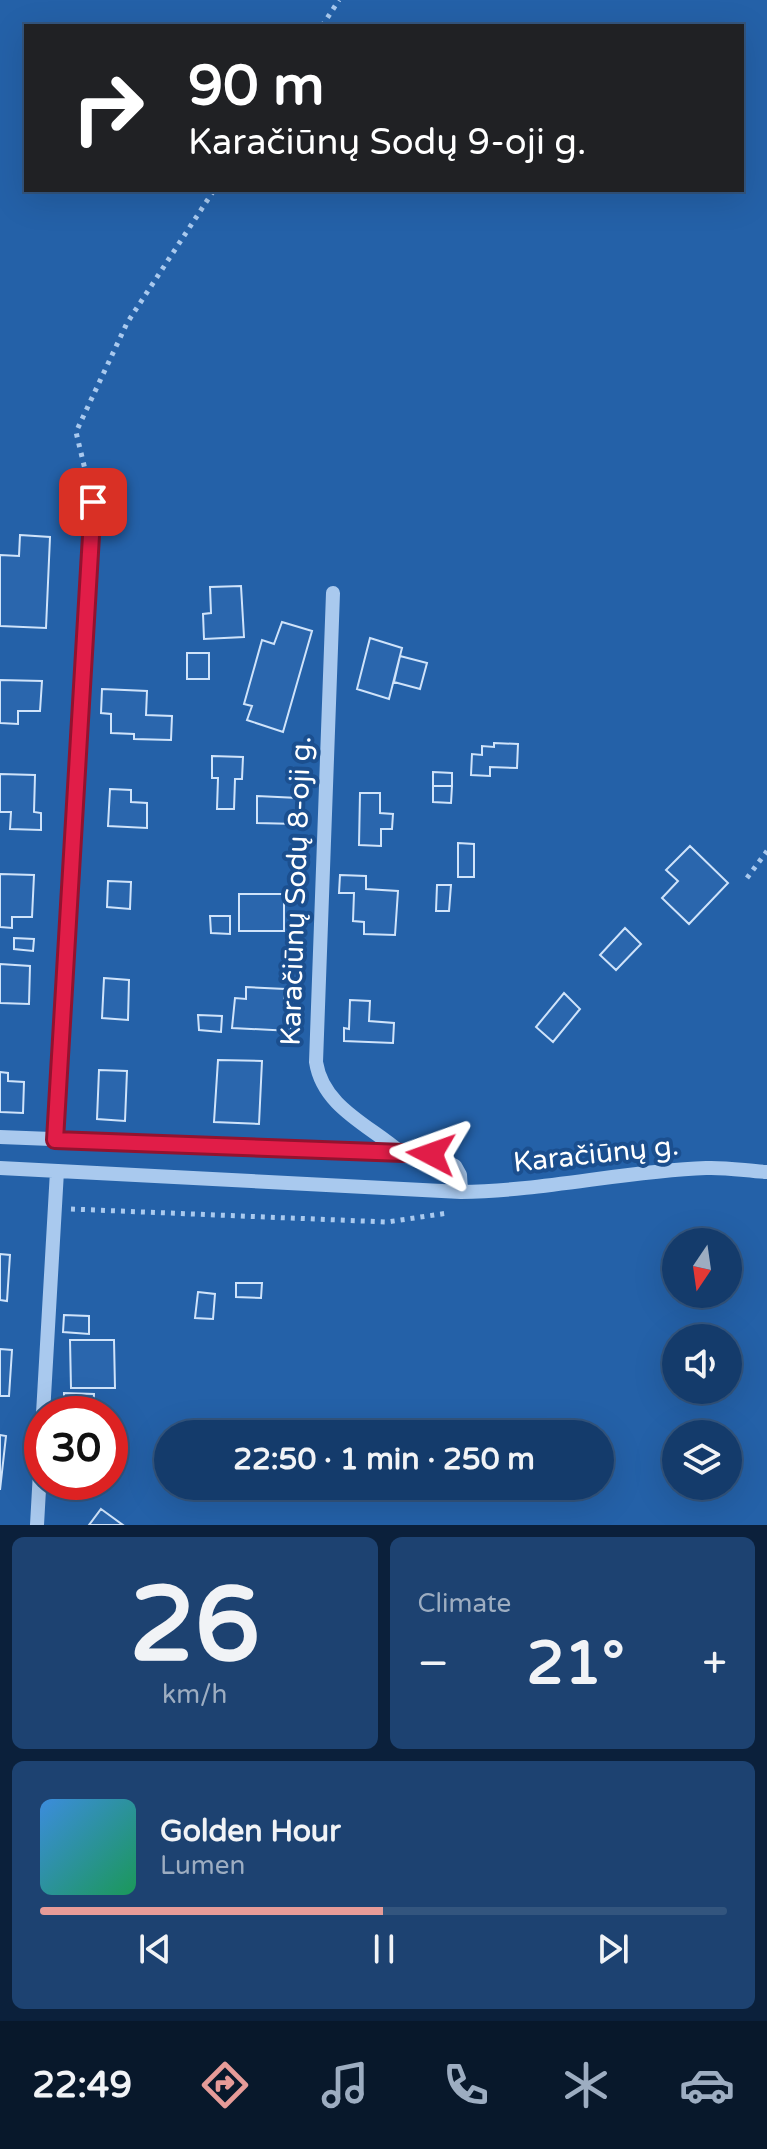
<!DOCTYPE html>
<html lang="en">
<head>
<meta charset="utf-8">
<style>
  :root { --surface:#143b6b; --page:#1d4271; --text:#f1f3f6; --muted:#9dadc1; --line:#33557e; --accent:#e69b98 }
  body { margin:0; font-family:"Varela Round",sans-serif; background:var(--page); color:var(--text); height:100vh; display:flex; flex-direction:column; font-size:30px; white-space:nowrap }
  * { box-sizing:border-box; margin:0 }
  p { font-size:26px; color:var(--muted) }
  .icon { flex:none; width:44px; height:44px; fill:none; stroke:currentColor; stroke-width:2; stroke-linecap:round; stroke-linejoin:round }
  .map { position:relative; height:1525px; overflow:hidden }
  .side { display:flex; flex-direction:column; gap:12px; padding:12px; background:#0b203b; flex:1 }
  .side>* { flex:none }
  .top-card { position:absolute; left:24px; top:24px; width:720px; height:168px; border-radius:0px; box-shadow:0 8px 32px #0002,0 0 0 2px var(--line); background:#202124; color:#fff; overflow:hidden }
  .needle { width:52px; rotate:193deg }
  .tools { position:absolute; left:662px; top:1228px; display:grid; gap:16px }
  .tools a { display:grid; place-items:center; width:80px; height:80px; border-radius:50%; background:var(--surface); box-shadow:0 8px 32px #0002,0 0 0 2px var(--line); font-size:40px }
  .speed { position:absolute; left:24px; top:1396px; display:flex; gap:16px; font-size:40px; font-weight:700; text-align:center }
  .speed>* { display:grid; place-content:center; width:104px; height:104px; border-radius:50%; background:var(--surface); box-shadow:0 8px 32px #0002,0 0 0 2px var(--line); line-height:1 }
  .speed .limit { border:12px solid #d22; background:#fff; color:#111 }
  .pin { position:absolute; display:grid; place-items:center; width:68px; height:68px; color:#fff; margin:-34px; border-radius:16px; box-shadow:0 4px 12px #0006 }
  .me { position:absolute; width:88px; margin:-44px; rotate:274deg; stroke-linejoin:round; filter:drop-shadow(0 0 6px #0008) }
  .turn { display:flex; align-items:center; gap:28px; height:168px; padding:0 32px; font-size:36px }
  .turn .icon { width:104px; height:104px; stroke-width:2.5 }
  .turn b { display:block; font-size:56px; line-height:68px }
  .big { font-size:60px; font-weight:700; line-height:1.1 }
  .side .card { flex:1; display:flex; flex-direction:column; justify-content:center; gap:12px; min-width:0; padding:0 28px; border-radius:12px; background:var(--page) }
  .side .dial { align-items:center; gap:0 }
  .dial b { font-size:104px; line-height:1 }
  .song { display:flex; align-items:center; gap:24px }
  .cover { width:96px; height:96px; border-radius:12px; background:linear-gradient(135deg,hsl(210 70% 55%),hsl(150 70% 35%)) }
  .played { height:8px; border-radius:4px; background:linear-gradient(90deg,var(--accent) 50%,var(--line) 50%) }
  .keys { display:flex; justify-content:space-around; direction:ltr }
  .heat { display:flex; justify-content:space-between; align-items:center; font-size:44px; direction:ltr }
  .side .tiles { flex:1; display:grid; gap:12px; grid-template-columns:1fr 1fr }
  .card:last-child { grid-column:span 2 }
  .trip { position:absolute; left:154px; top:1420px; width:460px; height:80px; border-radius:40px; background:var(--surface); box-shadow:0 8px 32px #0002,0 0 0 2px var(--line); font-weight:700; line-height:80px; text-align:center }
  .tabs { display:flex; height:128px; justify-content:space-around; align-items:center; background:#08182b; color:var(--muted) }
  .tabs .icon { width:56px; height:56px }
  .tabs .current { color:var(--accent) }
  .tabs b { font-size:36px; color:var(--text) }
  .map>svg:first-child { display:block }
  .green { fill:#2461a8; fill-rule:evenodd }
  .building { fill:#2a66ad; stroke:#cfe3fa; stroke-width:2 }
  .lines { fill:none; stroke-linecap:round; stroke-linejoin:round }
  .path { stroke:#a9c9ee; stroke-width:5; stroke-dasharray:4 6; stroke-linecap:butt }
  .minor { stroke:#a9c9ee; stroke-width:14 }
  .route-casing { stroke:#92132f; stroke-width:20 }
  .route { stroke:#e11d48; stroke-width:14 }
  .labels { text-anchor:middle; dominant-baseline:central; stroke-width:8; stroke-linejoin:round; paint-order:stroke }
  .street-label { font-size:28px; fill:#fff; stroke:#1b4f8f }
</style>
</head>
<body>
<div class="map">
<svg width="767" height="1525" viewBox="0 0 767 1525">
  <rect width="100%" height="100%" fill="#1b4f8f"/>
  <path class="green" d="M0,0h767v1525h-767zM26,26h716v164h-716zM676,1242h52v52h-52zM676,1338h52v52h-52zM42,1414h68v68h-68zM168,1434h432v52h-432zM676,1434h52v52h-52z"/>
  <path class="building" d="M20,535l30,2 -4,91 -46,-2v-71l19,1z
    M241,586l3,51 -40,2 -1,-25 8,-1 -1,-26z
    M282,622l30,9 -29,101 -36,-12 5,-14 -8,-2 18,-64 12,4z
    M370,638l32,10 -13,51 -32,-10z
    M187,653h22v26h-22z
    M400,656l27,7 -7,26 -26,-7z
    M0,680l42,1 -2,30h-22v13l-18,-1z
    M102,689l45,2 -1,24 26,1 -1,24 -37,-1v-5l-23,-1v-19l-10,-1z
    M494,743l24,1 -1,24 -27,-1v9l-19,-1 1,-21 10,1v-9l12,1z
    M212,756l31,1 -1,22h-7l-1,30h-17l1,-31h-6z
    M433,772l19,1v13h-19z
    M0,774l35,1 -1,37 7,1v17l-31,-1 1,-17h-11z
    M433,786h19l-1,17 -18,-1z
    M110,789l21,1v12l16,1v25l-39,-2z
    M360,793h20v20l13,1 -1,15h-11v17l-22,-1z
    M257,796l41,2 -1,26 -40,-1z
    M458,843l16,1v33h-16z
    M690,846l38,37 -39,41 -27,-26 16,-17 -12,-11z
    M0,874l34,1 -2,42h-20v11l-12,-1z
    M340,875l26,1v13l32,2 -3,44 -31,-1v-12l-11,-1 1,-28h-15z
    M108,881l23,1 -1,27 -23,-2z
    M437,885h14l-2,26h-13z
    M239,894h45v37h-45z
    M210,916h20v18l-19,-1z
    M625,928l16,16 -25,26 -16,-15z
    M14,938l20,1 -1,12 -19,-2z
    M0,964l30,2 -1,38 -29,-1z
    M104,978l25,2 -1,40 -26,-2z
    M246,987l39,2 -1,19h7v23l-59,-3 3,-30 11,1z
    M564,993l16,16 -27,33 -17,-15z
    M350,1000l20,1 -1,20 25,2 -1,20 -49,-2v-13l5,1z
    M198,1015l24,1 -1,16 -22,-2z
    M218,1060l44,1 -3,63 -45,-2z
    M99,1070l28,1 -2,50 -28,-2z
    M0,1072l8,1v8l16,1 -1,31 -23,-1z
    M0,1254l10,1 -3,46 -7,-1z
    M236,1283h26l-1,15 -25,-1z
    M198,1292l17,2 -2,25 -18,-1z
    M64,1315l25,1v18l-26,-2z
    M70,1340h44l1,48h-44z
    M0,1349l12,1 -3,46h-9z
    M64,1393l30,1 -1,18 -29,-2z
    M0,1435l6,1 -6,54z
    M101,1509l22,16h-34z"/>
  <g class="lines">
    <path class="path" d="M322,26l17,-26
      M89,486l-13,-54 51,-109 87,-133
      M747,878l20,-27
      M71,1209l316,13 61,-9"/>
    <path class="minor" d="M333,593l-17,469c7,45 53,63 84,90
      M0,1137l431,17 24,12 5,9 1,17
      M55,1140l38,-638
      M0,1168l461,24c82,-1 163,-21 245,-24 20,-1 41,3 61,4
      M43,1414l14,-243
      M37,1525l5,-89"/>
  </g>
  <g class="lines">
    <g class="route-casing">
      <path id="route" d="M93,502l-38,638 376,14"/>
    </g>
    <use href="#route" class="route"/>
  </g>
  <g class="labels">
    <g class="street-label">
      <text transform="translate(296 891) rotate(-88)">Karačiūnų Sodų 8-oji g.</text>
      <text transform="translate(596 1154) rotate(-6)">Karačiūnų g.</text>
    </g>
  </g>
</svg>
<div class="tools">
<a><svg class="needle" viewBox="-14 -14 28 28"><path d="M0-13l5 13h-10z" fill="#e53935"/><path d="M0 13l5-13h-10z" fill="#9dadc1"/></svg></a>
<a><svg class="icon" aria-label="sound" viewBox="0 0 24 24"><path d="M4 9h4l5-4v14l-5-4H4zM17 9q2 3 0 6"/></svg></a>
<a><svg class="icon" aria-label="layers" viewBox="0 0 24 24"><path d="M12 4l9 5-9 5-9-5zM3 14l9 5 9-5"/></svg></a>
</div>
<div class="speed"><div class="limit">30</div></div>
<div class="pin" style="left:93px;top:502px;background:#d93025"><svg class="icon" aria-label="arrive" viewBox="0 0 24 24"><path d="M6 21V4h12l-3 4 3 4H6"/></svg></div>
<svg class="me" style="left:431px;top:1154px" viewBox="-20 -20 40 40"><path d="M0-17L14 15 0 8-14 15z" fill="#e11d48" stroke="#fff" stroke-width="4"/></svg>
<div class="trip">22:50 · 1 min · 250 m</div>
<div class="top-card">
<div class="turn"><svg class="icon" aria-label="right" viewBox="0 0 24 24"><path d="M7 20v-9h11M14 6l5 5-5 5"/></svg><div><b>90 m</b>Karačiūnų Sodų 9-oji g.</div></div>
</div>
</div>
<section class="side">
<div class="tiles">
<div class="card dial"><b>26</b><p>km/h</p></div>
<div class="card"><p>Climate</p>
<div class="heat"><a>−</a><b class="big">21°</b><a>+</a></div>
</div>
<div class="card">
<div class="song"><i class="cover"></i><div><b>Golden Hour</b><p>Lumen</p></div></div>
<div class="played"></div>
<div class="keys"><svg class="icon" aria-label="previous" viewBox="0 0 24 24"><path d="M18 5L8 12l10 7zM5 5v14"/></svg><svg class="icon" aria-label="pause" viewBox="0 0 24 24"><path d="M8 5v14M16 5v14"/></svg><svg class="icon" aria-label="next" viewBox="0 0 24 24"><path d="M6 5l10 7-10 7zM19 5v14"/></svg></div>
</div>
</div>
</section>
<nav class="tabs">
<b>22:49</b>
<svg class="icon current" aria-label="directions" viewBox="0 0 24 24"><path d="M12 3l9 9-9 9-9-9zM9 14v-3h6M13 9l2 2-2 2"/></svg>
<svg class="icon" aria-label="music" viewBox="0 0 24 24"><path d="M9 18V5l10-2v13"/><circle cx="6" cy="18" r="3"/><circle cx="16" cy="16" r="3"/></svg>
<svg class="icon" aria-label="phone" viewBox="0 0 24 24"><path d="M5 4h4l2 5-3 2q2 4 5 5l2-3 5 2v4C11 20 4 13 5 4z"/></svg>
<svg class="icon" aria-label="climate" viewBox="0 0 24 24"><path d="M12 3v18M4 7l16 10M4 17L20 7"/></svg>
<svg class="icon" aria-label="car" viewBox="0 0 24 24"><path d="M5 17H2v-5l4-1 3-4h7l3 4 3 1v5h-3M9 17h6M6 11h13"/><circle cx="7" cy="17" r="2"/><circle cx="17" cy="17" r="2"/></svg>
</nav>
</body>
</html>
